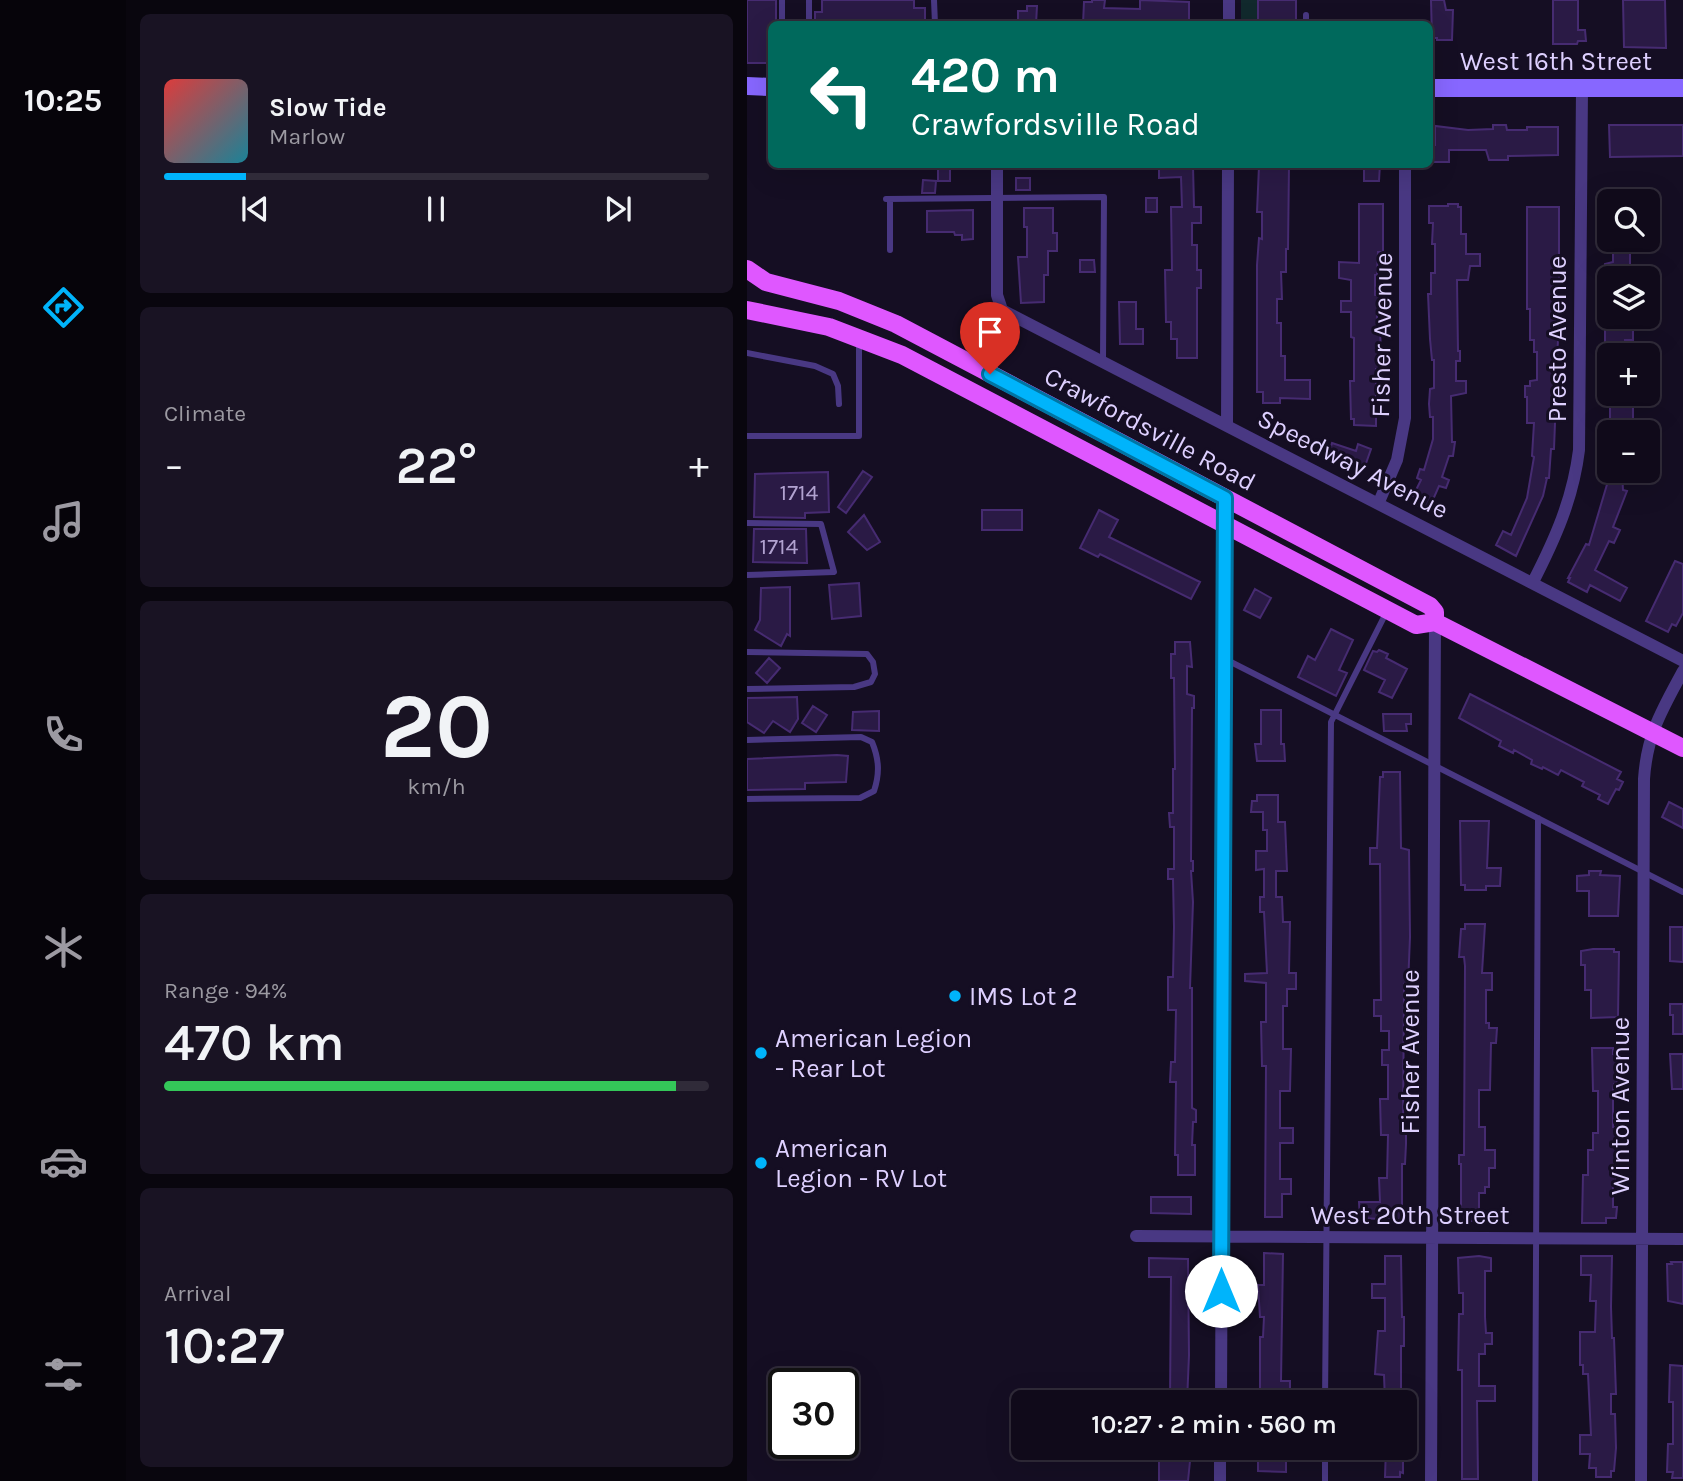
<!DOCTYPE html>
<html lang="en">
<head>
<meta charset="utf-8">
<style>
  :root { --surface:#100a1a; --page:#191323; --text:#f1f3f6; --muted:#9c9aa2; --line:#302b39; --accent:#00b4fb }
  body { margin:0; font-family:Karla,sans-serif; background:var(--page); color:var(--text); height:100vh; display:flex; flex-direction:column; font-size:26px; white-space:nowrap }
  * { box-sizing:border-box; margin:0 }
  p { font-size:23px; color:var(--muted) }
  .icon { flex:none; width:38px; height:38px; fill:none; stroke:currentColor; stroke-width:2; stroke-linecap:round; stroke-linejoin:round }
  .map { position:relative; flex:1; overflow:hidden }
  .drawer { display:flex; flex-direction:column; gap:14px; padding:14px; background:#09060e; width:621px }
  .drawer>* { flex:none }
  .guide { position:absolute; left:21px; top:21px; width:665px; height:147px; border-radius:10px; box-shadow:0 7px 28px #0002,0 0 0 2px var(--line); background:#00695c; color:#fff; overflow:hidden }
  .tools { position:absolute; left:850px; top:189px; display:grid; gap:14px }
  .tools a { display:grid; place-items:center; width:63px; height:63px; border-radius:10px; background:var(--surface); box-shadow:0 7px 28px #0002,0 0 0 2px var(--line); font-size:35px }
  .speed { position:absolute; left:21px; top:1368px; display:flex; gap:14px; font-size:35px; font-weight:700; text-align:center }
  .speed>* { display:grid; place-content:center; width:91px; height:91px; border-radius:50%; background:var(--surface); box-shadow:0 7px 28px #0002,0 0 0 2px var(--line); line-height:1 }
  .speed .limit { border:4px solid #111; border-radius:10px; background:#fff; color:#111 }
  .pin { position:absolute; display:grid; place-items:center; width:60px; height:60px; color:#fff; margin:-72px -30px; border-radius:50% 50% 50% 0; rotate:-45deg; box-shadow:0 0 7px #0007 }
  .pin .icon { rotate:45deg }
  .me { position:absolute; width:77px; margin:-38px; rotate:0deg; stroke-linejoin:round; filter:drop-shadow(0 0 5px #0008) }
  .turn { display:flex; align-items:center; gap:24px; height:147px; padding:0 28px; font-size:32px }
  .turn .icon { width:91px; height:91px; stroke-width:2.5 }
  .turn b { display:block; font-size:49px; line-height:60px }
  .big { font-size:52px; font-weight:600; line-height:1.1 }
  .drawer .widget { flex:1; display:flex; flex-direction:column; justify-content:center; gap:10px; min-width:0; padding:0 24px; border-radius:10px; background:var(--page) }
  .drawer .dial { align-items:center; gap:0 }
  .dial b { font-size:91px; line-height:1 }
  .song { display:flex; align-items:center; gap:21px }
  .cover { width:84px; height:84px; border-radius:10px; background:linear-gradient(135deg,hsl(0 70% 55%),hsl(190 70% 35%)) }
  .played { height:7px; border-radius:4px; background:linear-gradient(90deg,var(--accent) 15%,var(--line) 15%) }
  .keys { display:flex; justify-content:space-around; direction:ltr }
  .heat { display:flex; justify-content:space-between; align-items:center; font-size:38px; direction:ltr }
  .charge { height:10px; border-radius:5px; background:linear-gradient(90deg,#34c759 94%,var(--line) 0) }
  .trip { position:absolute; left:264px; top:1390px; width:406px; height:70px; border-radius:10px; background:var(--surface); box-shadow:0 7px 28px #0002,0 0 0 2px var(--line); font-weight:600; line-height:70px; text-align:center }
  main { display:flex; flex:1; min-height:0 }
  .dock { display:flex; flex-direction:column; width:126px; justify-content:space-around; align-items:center; background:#06040a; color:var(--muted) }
  .dock .icon { width:49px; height:49px }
  .dock .current { color:var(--accent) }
  .dock b { font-size:32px; color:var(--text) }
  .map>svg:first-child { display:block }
  .green { fill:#11292d }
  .building { fill:#2a1a45; stroke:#462b71; stroke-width:2 }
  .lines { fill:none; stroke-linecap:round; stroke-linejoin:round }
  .lane { stroke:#493883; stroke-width:6 }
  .street { stroke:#493883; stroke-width:12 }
  .secondary { stroke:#8767ff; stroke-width:18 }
  .primary { stroke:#df57ff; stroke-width:18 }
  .route-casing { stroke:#0075a3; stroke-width:18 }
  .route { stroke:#00b4fb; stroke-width:12 }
  .poi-dot { fill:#00b4fb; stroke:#150e23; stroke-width:2.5 }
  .labels { text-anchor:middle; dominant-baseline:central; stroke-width:6; stroke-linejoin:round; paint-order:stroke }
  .number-label { font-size:23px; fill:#b1a2d0 }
  .street-label { font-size:26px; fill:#ded0ff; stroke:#150e23 }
  .poi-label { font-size:26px; fill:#ded0ff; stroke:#150e23; text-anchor:start }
</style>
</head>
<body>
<main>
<nav class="dock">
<b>10:25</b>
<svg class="icon current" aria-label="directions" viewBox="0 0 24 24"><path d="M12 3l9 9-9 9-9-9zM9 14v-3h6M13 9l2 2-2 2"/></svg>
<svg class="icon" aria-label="music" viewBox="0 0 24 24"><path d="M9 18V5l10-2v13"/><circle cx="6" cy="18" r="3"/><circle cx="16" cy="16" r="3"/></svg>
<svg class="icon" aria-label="phone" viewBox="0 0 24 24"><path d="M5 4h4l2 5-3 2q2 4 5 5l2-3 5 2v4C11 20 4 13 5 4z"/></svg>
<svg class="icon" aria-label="climate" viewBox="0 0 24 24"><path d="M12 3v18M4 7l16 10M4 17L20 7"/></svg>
<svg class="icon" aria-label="car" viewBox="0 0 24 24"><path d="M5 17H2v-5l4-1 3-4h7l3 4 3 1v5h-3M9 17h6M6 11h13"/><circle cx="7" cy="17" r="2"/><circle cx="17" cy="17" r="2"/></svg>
<svg class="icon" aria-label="filters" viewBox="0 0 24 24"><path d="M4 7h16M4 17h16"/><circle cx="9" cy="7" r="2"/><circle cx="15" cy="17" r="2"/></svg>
</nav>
<section class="drawer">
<div class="widget">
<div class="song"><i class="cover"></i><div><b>Slow Tide</b><p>Marlow</p></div></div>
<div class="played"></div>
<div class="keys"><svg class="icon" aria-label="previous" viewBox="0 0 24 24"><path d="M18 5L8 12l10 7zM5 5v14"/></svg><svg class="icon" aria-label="pause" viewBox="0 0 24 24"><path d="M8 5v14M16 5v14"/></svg><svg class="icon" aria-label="next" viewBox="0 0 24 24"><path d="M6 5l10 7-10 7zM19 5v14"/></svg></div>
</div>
<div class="widget"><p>Climate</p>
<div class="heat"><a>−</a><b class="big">22°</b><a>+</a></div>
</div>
<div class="widget dial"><b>20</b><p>km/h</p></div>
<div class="widget"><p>Range · 94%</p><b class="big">470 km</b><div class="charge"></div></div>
<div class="widget"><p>Arrival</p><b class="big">10:27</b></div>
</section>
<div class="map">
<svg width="936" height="1481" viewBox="0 0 936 1481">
  <rect width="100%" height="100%" fill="#150e23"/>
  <path class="green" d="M494,0h17v24h-17z"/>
  <path class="building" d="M0,0h29v24h-5v39h-24z
    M75,0h92v8h11v16h-110v-12h7z
    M345,0h13l-1,8 36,1v-9l49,2v22h-106l1,-22h8z
    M511,0h38v24h-38z
    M684,0h13l2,10h7l-1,30h-15v-2h-5z
    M806,0h25v30h7l1,11h-8l-1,3h-24z
    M876,0h42l1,48 -42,-1z
    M280,6h10l-1,18h-18v-13h9z
    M746,125h13l1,5h20v-3h31v28l-50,1v4h-19l-3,-10h-37v12h-20v-17h6v-19l33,4 25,-1z
    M862,125h74v31l-73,1z
    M617,164h16l-1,17h-15z
    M542,165l-1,84h-2v23h-5l1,27h-5v24h4v33h4v24h25v19l-30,-1v5h-17v-11h-6v-127l2,-27 3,1v-27h-5l2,-46z
    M412,166h34l1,41h7v16h-9v22h5v25h4v18h-4v70h-20v-19h-6v-17h-5l-1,-52h7l-1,-63h11l-1,-30 -22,1z
    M191,169h12v12h-12z
    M269,178h14v12h-14z
    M176,180l13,1 -1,12h-13z
    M399,198h11v14h-11z
    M612,204h24v48h-5l-1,23h-2v20l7,1v14h-5v21h3l2,38h-6v57l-22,-1v-6h-3l-1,-38h4v-43l-3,-1v-25h-10v-11h10v-21l-12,-2v-16l20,1z
    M701,204h10v3h3v27h5v20h14v12h-10l-2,14h-11l1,71h2v10h-4v20h10v12l-15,3 1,46h3l-2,14h-4l-7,21 7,3 -3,8 -7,-2 -11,25 -16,-8 3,-6 -2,-1 8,-16 -4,-2 3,-9 4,1 9,-31v-22h-3l-1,-13 1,-15 4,-1v-28h-2l-2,-21 -2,-45h3v-21h4v-29h-3l1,-21h-4v-17h19z
    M780,207h32v73h-5l-1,20h2l3,40 -1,20h-4l-1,20h6v17h-2l-2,52h-3l-2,29h-4h2l-4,18 -27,60 -20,-11 7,-14 8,4 16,-37 7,-41 -2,-1 2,-33h-7v-26h-2v-11h5v-5l7,-1v-28h-3v-12h-4v-31h-3z
    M277,208h29v25h4v18h-9v24h-4v27l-23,1 -3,-46h9v-30h-3z
    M226,210v29l-11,1v-5h-7l-1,-3h-27v-21z
    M866,240h33v11h-16v27h-25v-14l8,-2z
    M333,260h14l1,12h-15z
    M372,302h17v27h7v15h-23z
    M858,322h28v18h-8v15h-20z
    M863,394h23v32h-23z
    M585,443l24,8 2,-7 13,5 -7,20 -36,-12z
    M116,471l9,6 -26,36 -8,-6z
    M864,471h11l1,19 4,1 -14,36 7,3 -6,13 -5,-2 -14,29 32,18 -7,13 -30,-16 -3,7 -19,-10 2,-4h-2l18,-34 3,1z
    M81,472l1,40 -24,1v5l-51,-1 1,-43z
    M235,510h40v20h-40z
    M352,510l19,10 -9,17 91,45 -9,17 -91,-45 -2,3 -18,-9z
    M117,515l16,27 -13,8 -19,-18z
    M59,529l1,34 -54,-1 1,-33z
    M928,561l8,3v49l-7,13 -4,-2 -4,8 -22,-11z
    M112,583l2,33 -29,3 -3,-34z
    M43,587v49l-3,-2 -6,12 -26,-16 5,-10 1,-32z
    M508,589l16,9 -11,20 -16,-8z
    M584,629l22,11 -14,30 8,3 -11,23 -38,-19 10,-21 7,4z
    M428,642h15l2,25 -5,-1v28l7,2v12h-2l-1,153h2v10h-2l2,31 -3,86h2v120l4,2v12h-3l-1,23h3v30h-17v-20h-3l1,-73h-6l1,-20h4l1,-52h-8v-33h5l1,-50 -1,-48h-5v-10h6v-42h-4l-1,-14h4v-44h2l-1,-91h-3v-24h4z
    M632,650l9,4 -2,4 21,11 -15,29 -13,-6 6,-12 -21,-10 9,-19 4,1z
    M22,658l11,10 -13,15 -11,-10z
    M723,694l151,78 -4,7 6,3 -4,8 -3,-1 -8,15 -10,-5 2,-4 -18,-9 2,-4 -23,-12 -3,5 -15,-8 -1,2 -11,-5 1,-4 -18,-10 -1,3 -14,-7 2,-5 -42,-23z
    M50,697l1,22 -8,13 -17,-11 -9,12 -17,-11v-24z
    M66,706l14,9 -11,17 -14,-9z
    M514,710h20v34h3l1,17h-28l-2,-17h6z
    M132,711v20l-27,-1 1,-18z
    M636,714h28v10h-5l1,7h-23z
    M90,755l11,1 -2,26 -41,1v6l-58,1v-31z
    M636,772h17l1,76 8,2 1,87 -2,48 -4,-1 -1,147h3v13l-1,20h-3v56l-42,-2 -1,-16h21l-1,-24h8l1,-43h-7l-1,-36h8v-34h-6v-15h7v-19h-8v-15h-7v-16h7l-1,-136h-10v-16h7l3,-71h3z
    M510,795h21v27h7l2,49h-11v26h6l1,25h7l-1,51h7v16h-9v17h-4v43h8l-1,42h-10v37h13v15h-13v36h11v15h-9v23h-17l1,-151h-4l-1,-44h5v-39l-21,-2v-7l22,-1 -3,-61h-4v-15h4v-28l-8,1v-19h11v-21h-4v-18h-12l1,-11h5z
    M922,802l14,7v19l-21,-11z
    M713,821h29l-2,47h14l-1,18h-14v4h-21v-5h-4z
    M842,871h12l-1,4 20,1 -2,40h-29v-25h-12v-15l12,-1z
    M718,924h20l-3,49h10v17h-6v33h3v5h8l-1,15h-5l-1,47h-11v37h6v23h10v18h-6v19h-4v6h-6v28h-15v-8h-3v-49h-2v-9h5l1,-189 -1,-9h-5l2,-28h4z
    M923,927h13v35l-13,-1z
    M846,949h21v3h5l-1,65 -27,1v-28h-6v-25h-4v-14z
    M923,1004h13v30h-10v-19h-3z
    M845,1048h21v6h3l1,30h-3l-1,7v36h3v59h-3v21h4l-1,11h-10v5h-24l1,-48h5v-25h5v-17h5v-42h-5z
    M923,1054h13v35h-11z
    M404,1197h40v17l-40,-1z
    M517,1253l19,1 -2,127h9v16l-27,-1v-3h-3v-56h3l1,-20h-4l-2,-32h6z
    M638,1256h16l1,61h2v29h-3v56h-16l-1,-27 -9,-1 3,-43h7v-33h-13v-14h13z
    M732,1256l12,2v13h-6v46l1,16h6v11h-7v10h-6v32h16v15h-18l1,78h-16v-109h-4l1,-56h4v-21h-4l-1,-35z
    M834,1256h31l-1,51 1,31h2l2,56h-5v20h4l1,34 -2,23h-3v6h-15v-9h-7l1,-14h-10v-19h11l-3,-61h-5v-9h-3v-33h15l1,-31h-6l1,-26h-10z
    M402,1258l39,1 1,96 -2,47h-17l1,-125h-22z
    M924,1262h12v42l-15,-3 -1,-37h5z
    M923,1365l13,1v112h-11l1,-6h-6l1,-28h5v-42h-4z
    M511,1447h28v25l-28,-1z
    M639,1447h17v26l-3,-1v5h-15z
    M412,1452h29v9h2l-2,20h-29z"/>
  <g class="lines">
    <path class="lane" d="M187,0l1,24
      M559,15v9
      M35,24v-24
      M62,24v-24
      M139,199l218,-2 -1,164
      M143,250v-51
      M0,353l68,13 18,8 5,12 1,18
      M0,436h112v-93
      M0,523l74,1 13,48 -87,3
      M0,652l120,2 6,8 2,12 -4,8 -17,5 -107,2
      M478,659l458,233
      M0,740l114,-3 11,5c7,17 8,31 2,49l-14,7 -113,1
      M578,1402l6,-680 56,-111
      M578,1481v-34
      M788,1481l3,-663"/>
    <path class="street" d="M482,24v-24
      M250,164v131l5,15 681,351
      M480,425l1,-261
      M632,502l18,-42 8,-42v-254
      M786,582c22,-43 40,-83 46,-132l3,-362
      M389,1236l547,3
      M474,1402l4,-904
      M473,1481v-34
      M684,1481l4,-859
      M894,1481l3,-702c3,-45 18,-69 39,-108"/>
    <path class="secondary" d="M0,86l24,1
      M682,88h254"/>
    <path class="primary" d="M0,269l19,13 73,19 57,23 534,282 5,6v10
      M0,310l82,17 73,28 514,270 19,-3 248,126"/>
  </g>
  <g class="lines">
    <g class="route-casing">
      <path id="route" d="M243,374l235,124 -4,793"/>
    </g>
    <use href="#route" class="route"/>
  </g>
  <g class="poi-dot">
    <circle cx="208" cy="996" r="7"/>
    <circle cx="14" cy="1053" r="7"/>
    <circle cx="14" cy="1163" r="7"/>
  </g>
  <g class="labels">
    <g class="number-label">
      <text x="52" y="492">1714</text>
      <text x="32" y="546">1714</text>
    </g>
    <g class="street-label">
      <text x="809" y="61">West 16th Street</text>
      <text transform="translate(635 335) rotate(-89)">Fisher Avenue</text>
      <text transform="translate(810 339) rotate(-90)">Presto Avenue</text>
      <text transform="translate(403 429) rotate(28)">Crawfordsville Road</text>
      <text transform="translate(606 464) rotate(27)">Speedway Avenue</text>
      <text transform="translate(663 1052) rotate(-90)">Fisher Avenue</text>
      <text transform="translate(873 1106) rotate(-90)">Winton Avenue</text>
      <text x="663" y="1215">West 20th Street</text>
    </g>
    <g class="poi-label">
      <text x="222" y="996">IMS Lot 2</text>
      <text x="28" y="1038">American Legion<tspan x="28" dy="30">- Rear Lot</tspan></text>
      <text x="28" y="1148">American<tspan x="28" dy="30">Legion - RV Lot</tspan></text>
    </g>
  </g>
</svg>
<div class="tools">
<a><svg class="icon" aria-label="search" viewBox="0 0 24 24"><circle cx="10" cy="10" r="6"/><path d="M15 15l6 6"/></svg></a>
<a><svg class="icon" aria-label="layers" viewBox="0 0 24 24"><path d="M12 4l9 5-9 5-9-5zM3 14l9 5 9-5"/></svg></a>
<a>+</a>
<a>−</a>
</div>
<div class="speed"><div class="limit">30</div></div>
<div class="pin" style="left:243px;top:374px;background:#d93025"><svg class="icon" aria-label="arrive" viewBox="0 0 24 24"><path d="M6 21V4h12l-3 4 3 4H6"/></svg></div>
<svg class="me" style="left:474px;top:1291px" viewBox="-20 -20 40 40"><circle r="19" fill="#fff"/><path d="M0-13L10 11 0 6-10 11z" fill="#00b4fb"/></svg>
<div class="trip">10:27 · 2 min · 560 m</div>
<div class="guide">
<div class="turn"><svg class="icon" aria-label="left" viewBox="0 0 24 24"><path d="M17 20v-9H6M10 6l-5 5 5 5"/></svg><div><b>420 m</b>Crawfordsville Road</div></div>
</div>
</div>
</main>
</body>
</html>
